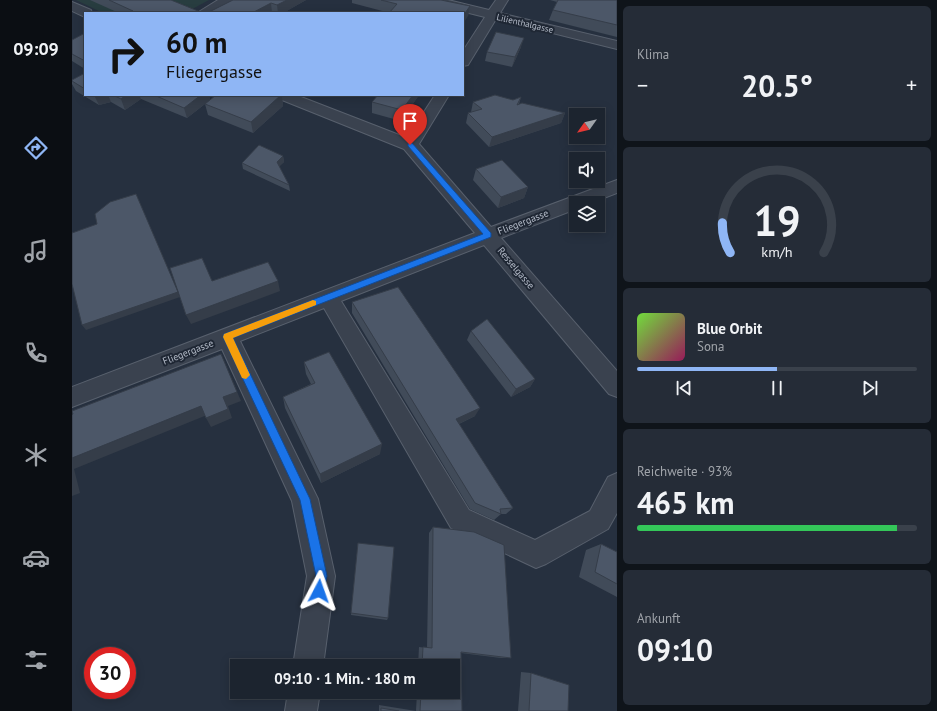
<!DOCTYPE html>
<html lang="de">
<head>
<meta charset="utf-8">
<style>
  :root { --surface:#1c242f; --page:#252c37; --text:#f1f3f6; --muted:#a0a4aa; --line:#3a414b; --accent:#8fb6f5 }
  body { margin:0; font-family:"PT Sans",sans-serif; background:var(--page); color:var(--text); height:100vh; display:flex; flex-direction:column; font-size:15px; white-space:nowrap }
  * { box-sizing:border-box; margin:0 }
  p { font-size:13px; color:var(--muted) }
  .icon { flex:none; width:22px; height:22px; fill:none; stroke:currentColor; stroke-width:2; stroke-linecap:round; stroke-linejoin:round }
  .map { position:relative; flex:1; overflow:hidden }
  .panel { display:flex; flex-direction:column; gap:6px; padding:6px; background:#0f141a; width:320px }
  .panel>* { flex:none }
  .guide { position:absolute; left:12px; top:12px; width:380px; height:84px; border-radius:0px; box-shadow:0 2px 10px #0003,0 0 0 1px var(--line); background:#8fb6f5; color:#111; overflow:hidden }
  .needle { width:26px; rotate:236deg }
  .fabs { position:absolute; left:497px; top:108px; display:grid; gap:8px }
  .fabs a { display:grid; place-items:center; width:36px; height:36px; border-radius:0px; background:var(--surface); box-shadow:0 2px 10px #0003,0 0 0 1px var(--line); font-size:20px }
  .speed { position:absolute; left:12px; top:647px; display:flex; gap:8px; font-size:20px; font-weight:700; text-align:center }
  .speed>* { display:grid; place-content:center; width:52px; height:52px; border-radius:50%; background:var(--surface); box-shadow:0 2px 10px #0003,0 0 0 1px var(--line); line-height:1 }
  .speed .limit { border:6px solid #d22; background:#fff; color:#111 }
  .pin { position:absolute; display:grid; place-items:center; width:34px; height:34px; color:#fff; margin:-41px -17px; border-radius:50% 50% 50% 0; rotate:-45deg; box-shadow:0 0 4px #0007 }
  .pin .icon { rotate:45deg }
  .me { position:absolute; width:44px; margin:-22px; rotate:4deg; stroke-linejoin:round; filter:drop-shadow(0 0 3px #0008) }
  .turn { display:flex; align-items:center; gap:14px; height:84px; padding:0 16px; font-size:18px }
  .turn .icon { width:52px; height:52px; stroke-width:2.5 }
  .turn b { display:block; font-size:28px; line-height:34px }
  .big { font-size:30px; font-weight:800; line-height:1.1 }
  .panel .tile { flex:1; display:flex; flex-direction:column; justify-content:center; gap:6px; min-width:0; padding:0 14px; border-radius:6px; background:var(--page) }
  .panel .dial { align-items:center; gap:0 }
  .dial svg { height:104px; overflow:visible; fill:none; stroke:var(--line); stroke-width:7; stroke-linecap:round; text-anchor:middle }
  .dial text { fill:var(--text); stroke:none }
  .song { display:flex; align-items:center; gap:12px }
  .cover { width:48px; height:48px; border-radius:6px; background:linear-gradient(135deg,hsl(100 70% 55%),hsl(330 70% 35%)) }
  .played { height:4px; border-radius:2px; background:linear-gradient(90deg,var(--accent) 50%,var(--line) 50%) }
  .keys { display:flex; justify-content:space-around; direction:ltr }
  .heat { display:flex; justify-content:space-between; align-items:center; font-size:22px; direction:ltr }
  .charge { height:6px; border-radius:3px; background:linear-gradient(90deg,#34c759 93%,var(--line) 0) }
  .trip { position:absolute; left:158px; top:659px; width:230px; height:40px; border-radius:0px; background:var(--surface); box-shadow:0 2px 10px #0003,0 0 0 1px var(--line); font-weight:800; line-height:40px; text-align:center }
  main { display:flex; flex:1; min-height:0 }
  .dock { display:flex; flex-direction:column; width:72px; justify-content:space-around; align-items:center; background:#0b0e13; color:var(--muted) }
  .dock .icon { width:28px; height:28px }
  .dock .current { color:var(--accent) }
  .dock b { font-size:18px; color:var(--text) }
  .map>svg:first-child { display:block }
  .green { fill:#283d40 }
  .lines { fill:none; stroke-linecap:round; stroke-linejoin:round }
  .minor-casing { stroke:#58606d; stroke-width:2 }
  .minor { fill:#3a424f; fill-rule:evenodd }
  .wall { fill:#414b59 }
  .shaded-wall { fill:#353d49 }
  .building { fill:#4c5768; stroke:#353d49 }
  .route { fill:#1a73e8; stroke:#114b97 }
  .slow { fill:#f59e0b }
  .labels { text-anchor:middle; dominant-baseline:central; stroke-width:4; stroke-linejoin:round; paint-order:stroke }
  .far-street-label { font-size:9px; fill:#b6bdca; stroke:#1f2734 }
  .street-label { font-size:10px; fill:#b6bdca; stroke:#1f2734 }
</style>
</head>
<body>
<main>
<nav class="dock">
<b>09:09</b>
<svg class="icon current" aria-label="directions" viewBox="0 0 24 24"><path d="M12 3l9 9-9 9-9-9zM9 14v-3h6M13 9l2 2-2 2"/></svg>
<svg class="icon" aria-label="music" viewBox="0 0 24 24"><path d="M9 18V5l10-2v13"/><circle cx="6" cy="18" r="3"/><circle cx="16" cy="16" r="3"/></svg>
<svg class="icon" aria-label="phone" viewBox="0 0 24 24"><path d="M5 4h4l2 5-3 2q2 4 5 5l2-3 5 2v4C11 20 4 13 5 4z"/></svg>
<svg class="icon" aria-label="climate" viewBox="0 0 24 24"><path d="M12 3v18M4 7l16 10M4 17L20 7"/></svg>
<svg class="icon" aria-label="car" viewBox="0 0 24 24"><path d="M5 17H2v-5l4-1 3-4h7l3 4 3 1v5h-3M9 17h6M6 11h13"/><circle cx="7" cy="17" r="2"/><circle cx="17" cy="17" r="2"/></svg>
<svg class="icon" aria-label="filters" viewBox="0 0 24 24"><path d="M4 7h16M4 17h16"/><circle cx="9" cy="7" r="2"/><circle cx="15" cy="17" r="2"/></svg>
</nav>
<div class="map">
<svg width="545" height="711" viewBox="0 0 545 711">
  <rect width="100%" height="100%" fill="#26303f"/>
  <path class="green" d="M4,0h133l-24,13h-82z"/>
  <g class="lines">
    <g class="minor-casing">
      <path id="minor" d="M146,0h15l-21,13h-15z
        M355,0h21l41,10 7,-10h12l-8,13 117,28v8l-121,-30 -28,46 -5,1v-15l22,-34 -56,-14z
        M0,2l19,8 1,3h-7v4l-13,-6z
        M203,95h21l111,43 28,-43h14l-30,49 72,83 126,-47v13l-26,10h-15v6l-75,29 116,133v26l-8,-3 -125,-149 -143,56 128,209 66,30 55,-29 18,-34 9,-4v40l-9,16 -62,35 -10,4 -85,-40 -127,-220 -84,33 78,158 17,77 -12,90h-30l14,-90 -15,-75 -70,-152 -150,58v-20l403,-154 -71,-84 -127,-51z
        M216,692h32l-3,19h-32z"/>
    </g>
    <use href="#minor" class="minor"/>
  </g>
  <path class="wall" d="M18,0h81l32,13h-84z
    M161,0h73l-23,13h-76z
    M280,0h89l29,6 -2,10 -78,-3 -38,-10z
    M478,0h67v37l-68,-17 4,-10 4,-8z
    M13,33v36l-13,-8v-21z
    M449,47l-9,20 -27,-6 2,-9z
    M13,73v22h124l1,5 6,-5h66l1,11 -30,27 -45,-18 -3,-11 -18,14 -46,-19 -16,11 -14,-8 -12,3 -23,-14 -4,-7v-4z
    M306,95h41l-18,26 -29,-8v-11z
    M449,97l-2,7 46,9 -4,10 -72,24 -23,-24 2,-10 3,-1 2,-10 40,-2z
    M211,156l1,6 -5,4 10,19 1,6 -47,-22 -1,-6z
    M404,169l52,18 -4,11 -26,10 -25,-28z
    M280,302l123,114 -16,8 54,84 -7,6h-5l-7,6 -24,-11 -118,-196z
    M399,331l64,48 -5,8 -19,10 -44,-57z
    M232,362l76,92 -59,29 -36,-75 -2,-11 28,-13 -5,-10z
    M361,527l78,131h-10l-40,-5 1,58h-83v-6l37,6 1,-19h36v-26h-35l1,-19 8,1 2,-115z
    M286,543l30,75 -1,2 -36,-5z
    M529,544l16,8v45l-38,-20 7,-27z
    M449,672l10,1 37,38h-50z"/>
  <path class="shaded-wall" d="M215,0h19l-23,13h-5l-1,-8z
    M199,3l1,10h-20z
    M398,6l-2,10 -5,8v-8z
    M452,38l-3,9 -9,20 3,-10z
    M22,95h14l3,7 -12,3z
    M54,95h13l2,4 -16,11 -4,-11z
    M129,95h8l1,5 -23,18 -3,-10z
    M209,95h1l1,11 -30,27 -2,-11z
    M341,95h6l-18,26 1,-11z
    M493,113l-4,10 -72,24 3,-10z
    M211,156l1,6 -6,6 -1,-6z
    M456,187l-4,11 -26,10 3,-11z
    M64,194l44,103 -94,33 -4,-5z
    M206,281l2,10 -89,33 -5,-9z
    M149,354l20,47 -13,5 4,12 -21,9 -5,-9 17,-21z
    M463,379l-5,8 -19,10 5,-8z
    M129,406l6,9 -133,54 6,24 -8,3v-38z
    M408,408l-5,8 -23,11 4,-8z
    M310,444l-2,10 -59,29 -1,-9z"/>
  <path class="building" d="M37,0h62l32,13h-75l5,-2z
    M161,0h54l-10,5 -6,-2 -19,10h-45z
    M309,0h60l29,6 -7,10v-3h-74l8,-9z
    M486,0h59v25l-64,-15z
    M424,32l28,6 -9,19 -28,-5z
    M13,33v28l-13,-7v-14z
    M13,73v16l-13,-8v-1z
    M41,95h13l-5,4z
    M82,95h47l-17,13z
    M144,95h65l-30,27 -46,-18z
    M306,95h35l-11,15 -30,-8z
    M423,95l18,5 8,-3 -4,8 5,-2 43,10 -73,24 -24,-24 14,-4 -9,-7z
    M187,145l24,11 -6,6 12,23 -47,-22z
    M430,160l26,27 -27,10 -25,-28z
    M64,194l42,98 -96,33 -10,-41v-51l25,-9 -2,-10 15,-12z
    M130,258l10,23 56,-19 10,19 -92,34 -16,-47z
    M326,287l82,121 -24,11 57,89 -13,1 1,5 -26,-11 -123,-201z
    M415,319l48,60 -19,10 -45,-58z
    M257,352l53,92 -62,30 -37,-77 32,-14 -11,-21z
    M149,354l16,38 -14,5 5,12 -22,9 -5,-12 -129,52v-43l1,-1 -1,-3z
    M361,527l41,5 30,13 7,113 -50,-6 1,59h-42l1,-19h32v-26h-31l1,-19 9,1z
    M286,543l36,4 -6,71 -37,-5z
    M529,544l16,8v32l-22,-12z
    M459,673l38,12 -1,26h-39z
    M309,708l18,3h-18z"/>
  <path class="route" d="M336,143h4l79,90v4l-258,101 77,161 17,77 -4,19 -4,2 -4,-2 -2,-4 3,-15 -16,-76 -77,-163 1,-3 259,-100 -75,-88z"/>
  <path class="slow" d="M241,300l3,1v4l-83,33 17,37 -4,4 -4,-1 -19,-41 1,-3z"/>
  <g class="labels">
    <g class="far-street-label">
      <text transform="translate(453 23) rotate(13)">Lilienthalgasse</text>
    </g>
    <g class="street-label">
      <text transform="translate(451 222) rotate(-21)">Fliegergasse</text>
      <text transform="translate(444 268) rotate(50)">Resselgasse</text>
      <text transform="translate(116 352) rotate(-21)">Fliegergasse</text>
    </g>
  </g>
</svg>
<div class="fabs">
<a><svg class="needle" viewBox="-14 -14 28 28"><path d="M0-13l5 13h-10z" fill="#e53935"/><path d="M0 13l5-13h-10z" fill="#a0a4aa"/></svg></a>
<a><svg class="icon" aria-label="sound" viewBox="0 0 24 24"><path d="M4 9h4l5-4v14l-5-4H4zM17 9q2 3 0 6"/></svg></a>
<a><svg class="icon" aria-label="layers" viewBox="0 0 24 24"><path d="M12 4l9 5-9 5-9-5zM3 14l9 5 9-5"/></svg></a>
</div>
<div class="speed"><div class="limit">30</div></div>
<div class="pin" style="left:338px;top:145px;background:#d93025"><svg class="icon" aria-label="arrive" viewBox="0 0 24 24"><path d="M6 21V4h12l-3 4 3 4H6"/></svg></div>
<svg class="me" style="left:247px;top:591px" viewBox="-20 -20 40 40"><path d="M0-17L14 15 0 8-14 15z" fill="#1a73e8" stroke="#fff" stroke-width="4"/></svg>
<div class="trip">09:10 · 1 Min. · 180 m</div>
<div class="guide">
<div class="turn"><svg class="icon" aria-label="right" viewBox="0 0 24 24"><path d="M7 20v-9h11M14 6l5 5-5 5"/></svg><div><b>60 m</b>Fliegergasse</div></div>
</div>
</div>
<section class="panel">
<div class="tile"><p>Klima</p>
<div class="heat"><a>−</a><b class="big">20.5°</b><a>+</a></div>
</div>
<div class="tile dial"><svg viewBox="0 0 100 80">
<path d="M14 69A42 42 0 1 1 86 69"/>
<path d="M14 69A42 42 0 0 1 8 46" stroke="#8fb6f5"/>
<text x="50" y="56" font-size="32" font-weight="700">19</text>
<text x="50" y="72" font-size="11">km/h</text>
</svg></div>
<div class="tile">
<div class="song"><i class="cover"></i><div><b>Blue Orbit</b><p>Sona</p></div></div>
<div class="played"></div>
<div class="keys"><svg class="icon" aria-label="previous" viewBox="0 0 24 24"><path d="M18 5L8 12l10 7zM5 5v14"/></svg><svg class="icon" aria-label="pause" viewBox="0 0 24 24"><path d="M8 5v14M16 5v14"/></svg><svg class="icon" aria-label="next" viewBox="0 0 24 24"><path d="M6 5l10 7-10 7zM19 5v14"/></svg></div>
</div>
<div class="tile"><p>Reichweite · 93%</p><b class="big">465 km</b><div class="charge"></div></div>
<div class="tile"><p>Ankunft</p><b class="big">09:10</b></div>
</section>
</main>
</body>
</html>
